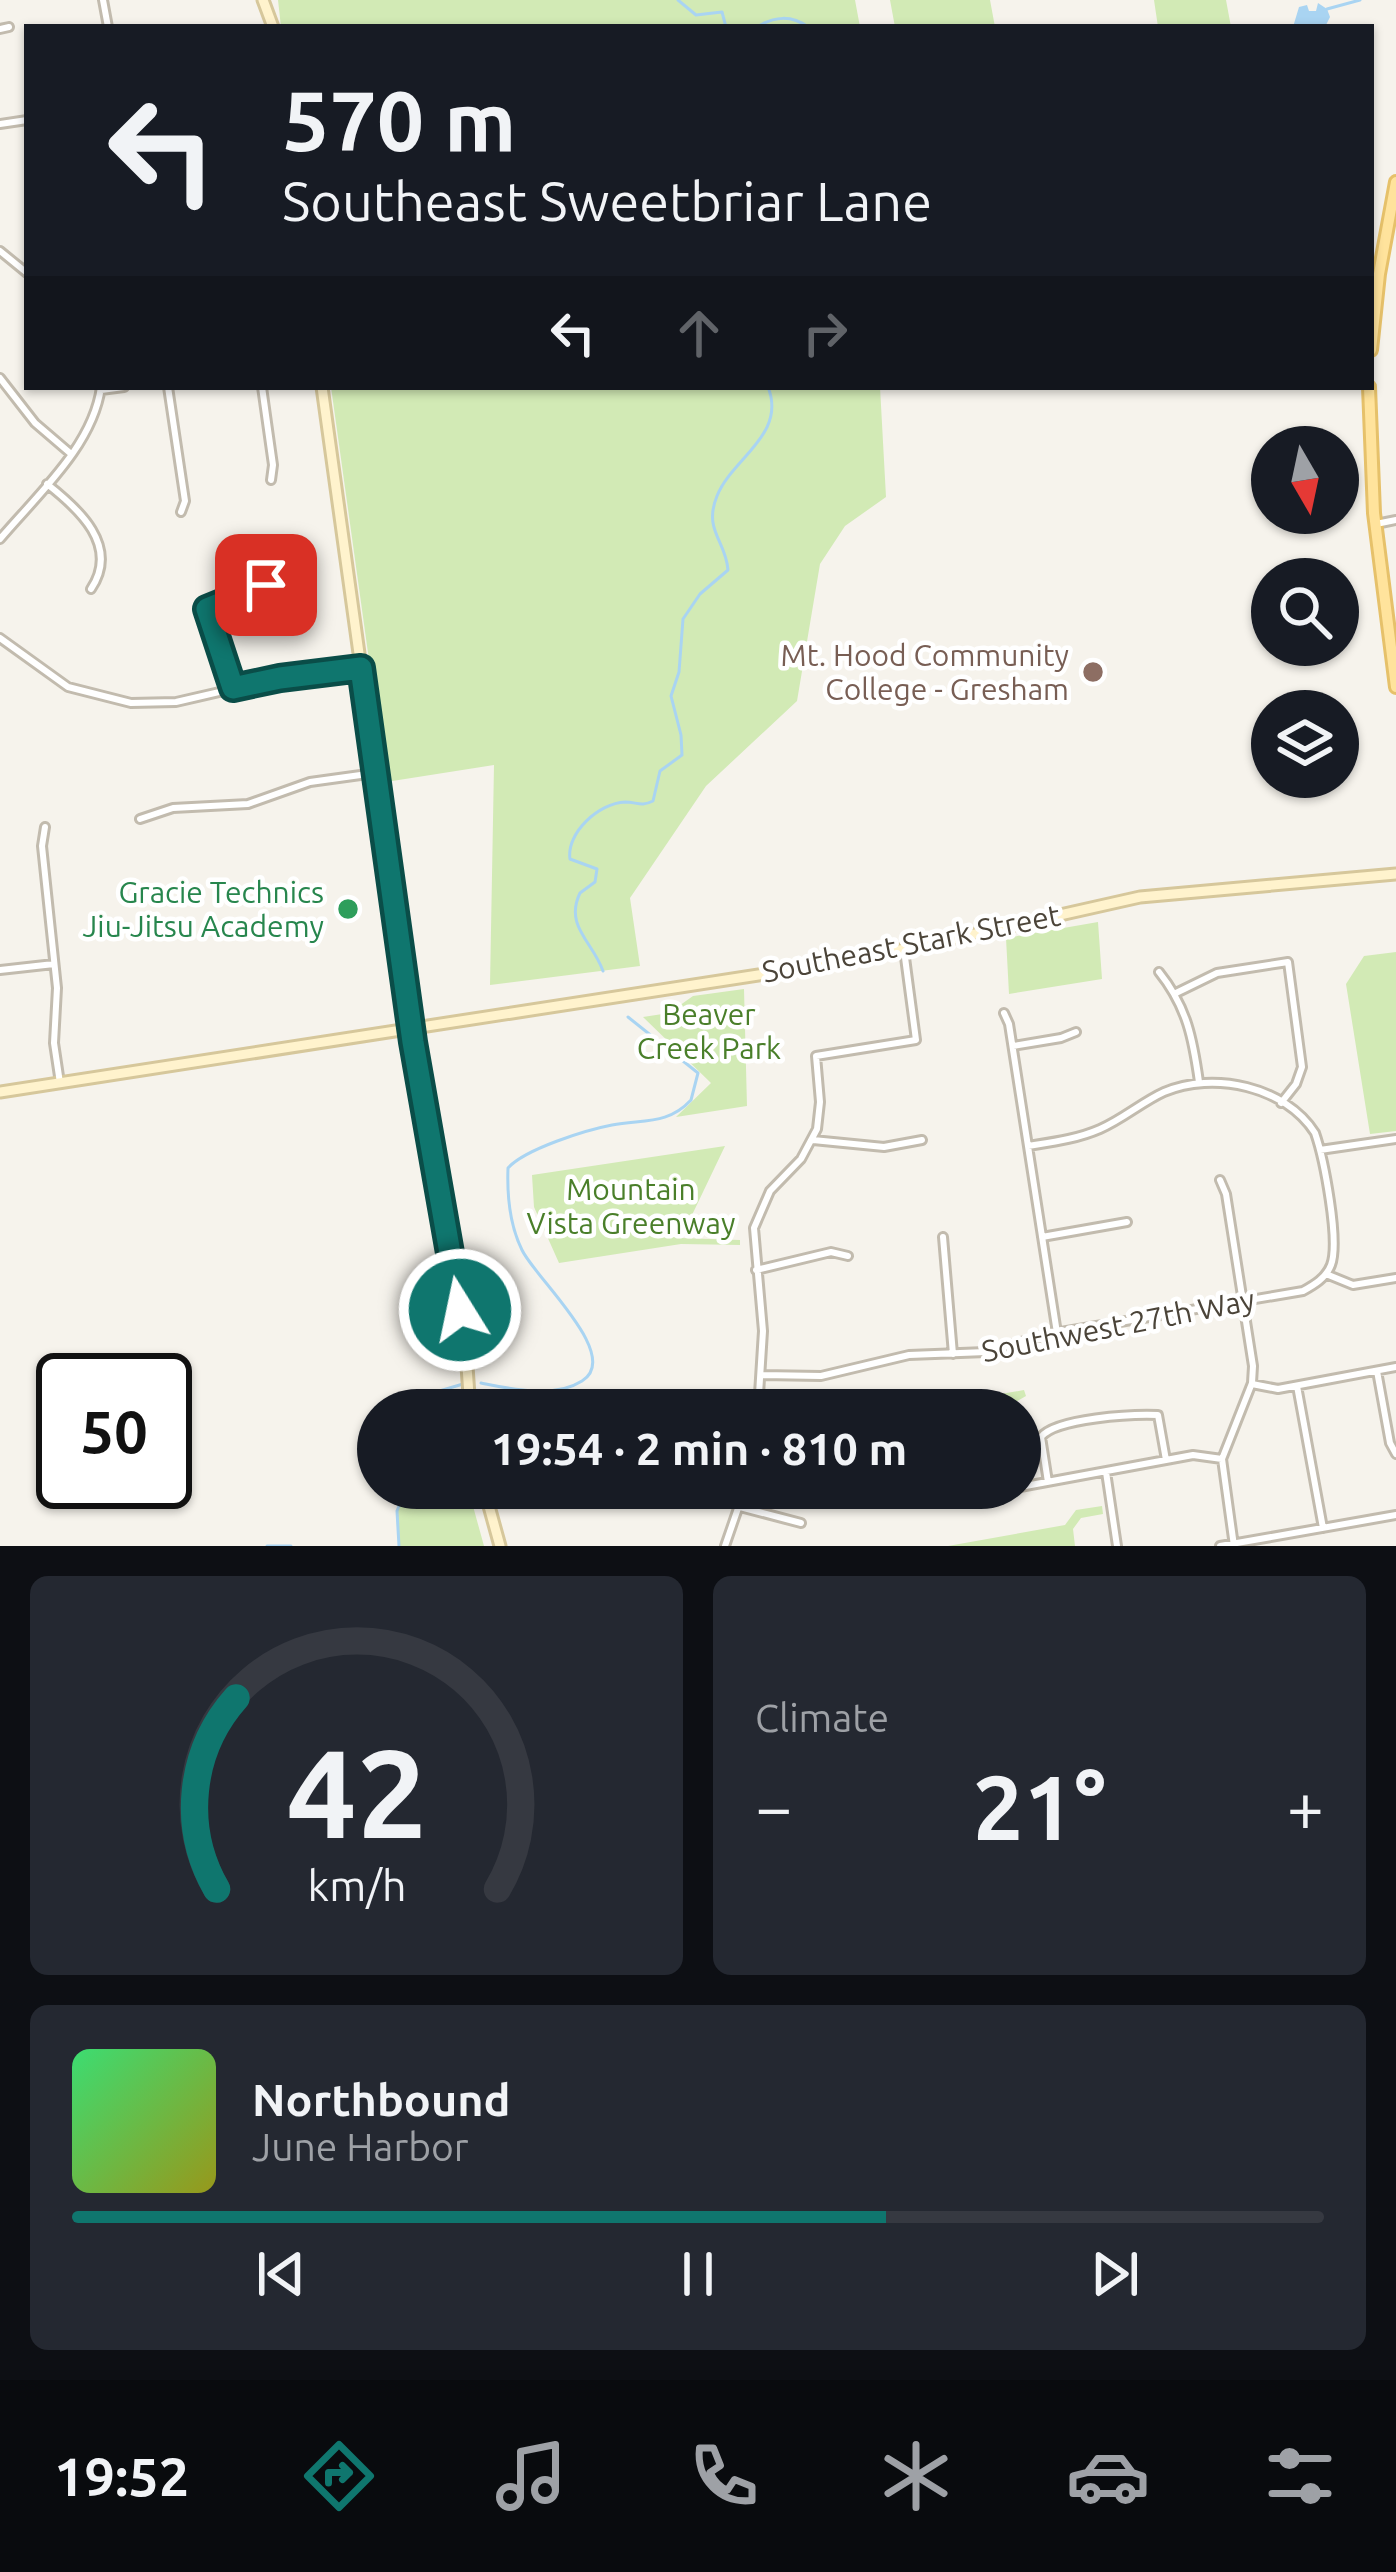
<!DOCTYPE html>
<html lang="en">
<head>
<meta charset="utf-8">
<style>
  :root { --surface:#171b24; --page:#242831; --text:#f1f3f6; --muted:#9ea1a6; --line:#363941; --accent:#0f766e }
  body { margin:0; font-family:Ubuntu,sans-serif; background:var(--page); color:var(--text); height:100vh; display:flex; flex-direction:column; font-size:45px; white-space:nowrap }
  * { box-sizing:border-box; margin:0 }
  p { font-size:39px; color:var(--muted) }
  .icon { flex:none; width:66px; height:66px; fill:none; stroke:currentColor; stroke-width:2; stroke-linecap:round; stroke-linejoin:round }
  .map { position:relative; height:1546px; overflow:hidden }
  .details { display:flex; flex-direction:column; gap:30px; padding:30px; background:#0d0f14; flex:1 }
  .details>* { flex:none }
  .guide { position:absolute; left:24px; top:24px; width:1350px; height:366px; border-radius:0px; box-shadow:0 3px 9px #0004; background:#171b24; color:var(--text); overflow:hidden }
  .needle { width:78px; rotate:171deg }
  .fabs { position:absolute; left:1251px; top:426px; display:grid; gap:24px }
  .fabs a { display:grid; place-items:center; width:108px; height:108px; border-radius:50%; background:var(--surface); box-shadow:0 3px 9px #0004; font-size:60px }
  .speed { position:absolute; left:36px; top:1353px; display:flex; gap:24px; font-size:60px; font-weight:700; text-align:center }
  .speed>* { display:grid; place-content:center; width:156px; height:156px; border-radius:50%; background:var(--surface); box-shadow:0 3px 9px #0004; line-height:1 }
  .speed .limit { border:6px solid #111; border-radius:18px; background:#fff; color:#111 }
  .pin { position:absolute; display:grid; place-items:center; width:102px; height:102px; color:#fff; margin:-51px; border-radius:24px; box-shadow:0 6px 18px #0006 }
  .me { position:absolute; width:132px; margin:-66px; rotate:350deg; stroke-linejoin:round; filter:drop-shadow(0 0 9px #0008) }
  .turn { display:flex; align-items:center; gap:42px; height:252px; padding:0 60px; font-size:54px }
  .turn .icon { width:156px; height:156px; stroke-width:2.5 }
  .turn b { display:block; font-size:84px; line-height:102px }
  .lanes { display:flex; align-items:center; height:114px; padding:0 60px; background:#0003; justify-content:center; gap:60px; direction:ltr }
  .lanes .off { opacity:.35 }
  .big { font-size:90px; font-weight:700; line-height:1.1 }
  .details .widget { flex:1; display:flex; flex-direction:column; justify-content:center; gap:18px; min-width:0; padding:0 42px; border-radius:18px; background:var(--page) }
  .details .dial { align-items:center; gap:0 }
  .dial svg { height:312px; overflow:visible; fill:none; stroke:var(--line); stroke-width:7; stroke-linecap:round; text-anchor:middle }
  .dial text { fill:var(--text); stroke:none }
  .song { display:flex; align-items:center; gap:36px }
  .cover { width:144px; height:144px; border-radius:18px; background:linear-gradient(135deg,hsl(140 70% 55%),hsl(60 70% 35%)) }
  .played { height:12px; border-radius:6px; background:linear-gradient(90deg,var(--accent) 65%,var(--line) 65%) }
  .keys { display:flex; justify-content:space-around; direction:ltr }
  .heat { display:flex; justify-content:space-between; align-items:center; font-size:66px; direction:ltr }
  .details .tiles { flex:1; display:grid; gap:30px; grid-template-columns:1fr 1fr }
  .widget:last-child { grid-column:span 2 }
  .trip { position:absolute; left:357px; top:1389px; width:684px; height:120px; border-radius:60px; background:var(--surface); box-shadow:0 3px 9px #0004; font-weight:700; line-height:120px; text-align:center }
  .tabs { display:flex; height:192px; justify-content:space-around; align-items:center; background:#090b0e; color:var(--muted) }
  .tabs .icon { width:84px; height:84px }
  .tabs .on { color:var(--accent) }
  .tabs b { font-size:54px; color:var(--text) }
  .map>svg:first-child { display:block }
  .green { fill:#d2eab5 }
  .water { fill:#a9d4f2 }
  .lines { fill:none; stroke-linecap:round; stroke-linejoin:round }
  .stream { stroke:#a9d4f2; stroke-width:3 }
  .minor-casing { stroke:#c2bbae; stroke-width:12 }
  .secondary-casing { stroke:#d6c79b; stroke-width:15 }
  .primary-casing { stroke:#e6c16a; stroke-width:16 }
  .minor { stroke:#fff; stroke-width:6 }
  .secondary { stroke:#fff3cd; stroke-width:9 }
  .primary { stroke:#ffe39c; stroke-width:10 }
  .route-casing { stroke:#0a4d48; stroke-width:30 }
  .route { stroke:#0f766e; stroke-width:21 }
  .education-dot { fill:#8d6e63; stroke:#fff; stroke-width:4.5 }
  .leisure-dot { fill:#2e9e5b; stroke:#fff; stroke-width:4.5 }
  .labels { text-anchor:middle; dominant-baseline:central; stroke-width:9; stroke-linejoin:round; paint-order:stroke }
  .education-label { font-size:30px; fill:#785e54; stroke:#fff; text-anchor:end }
  .leisure-label { font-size:30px; fill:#27864d; stroke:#fff; text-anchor:end }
  .street-label { font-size:30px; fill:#4b4439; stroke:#fff }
  .park-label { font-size:30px; fill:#4a7f2a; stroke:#fff }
</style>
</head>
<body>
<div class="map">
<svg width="1396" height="1546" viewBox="0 0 1396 1546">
  <rect width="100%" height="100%" fill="#f6f3ec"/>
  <path class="green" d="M278,0h577l5,27h-579z
    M890,0h100l5,27h-100z
    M1154,0h72l5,27h-73z
    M331,387h549l6,110 -41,29 -25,38 -23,137 -91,85 -76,112 10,68 -150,19 4,-220 -108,17z
    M1098,922l4,57 -93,15 -3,-56z
    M1396,952v179l-26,3 -24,-150 18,-28z
    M744,989l3,117 -71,11 35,-34 -68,-66 26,-4 24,-17z
    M725,1146l-44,92 59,2v5l-59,-1 -122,19 -25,-56 -2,-32z
    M1024,1390l2,6 -24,14h-94z
    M404,1488h64l16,58h-84l-3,-37z
    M1102,1506l1,8 -22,4 -8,11 2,17h-127l117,-21 11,-15z"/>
  <path class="water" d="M1318,3l9,6 3,8 -4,8 -33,2 6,-20 8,-2 2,6h7z"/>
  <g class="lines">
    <path class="stream" d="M678,0l18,15 26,-3 4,15
      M1327,9l33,-9
      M757,27c17,-11 35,-12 51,0
      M603,971c-10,-29 -39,-45 -23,-78l15,-11 2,-13 -27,-10c-4,-26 29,-56 55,-57 12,0 16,5 28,-1l7,-30 22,-16 -1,-20 -10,-39 8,-24 4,-53 17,-25 28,-24c-2,-29 -25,-40 -11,-74 15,-38 70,-61 51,-109
      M481,1383c30,6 73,16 101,-2 41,-25 -47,-103 -60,-131 -12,-24 -15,-55 -14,-82 17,-19 78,-38 104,-43 31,-6 56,0 79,-25l7,-27 -70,-56
      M426,1410l10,-18 27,-8
      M267,1546h24
      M399,1546l-2,-35 9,-23"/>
    <g class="minor-casing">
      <path id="minor" d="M103,0l5,27
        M0,29l9,-2
        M0,124l27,-4
        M0,251l27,22
        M0,378l35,45 35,30
        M168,387l17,114 -4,11
        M262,387l11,78 -2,15
        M101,390l23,-3
        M47,484c32,25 73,62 44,105
        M1376,524l20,-4
        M0,539c37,-44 93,-93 101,-152
        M0,638l68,49 63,16 45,-1 104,-24 81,-10
        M233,689l-26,-80 58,-24 20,-2
        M140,819l33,-11 75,-4 62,-22 65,-9
        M45,827l-3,19 15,142 -3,55 6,40
        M0,970l54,-6
        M1159,972c28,35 34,67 40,110
        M1176,993l41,-20 71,-11 14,105 -6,17 -15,19
        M1004,1013l5,11 48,309
        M1013,1046l48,-8 15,-6
        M813,1140l71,7 38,-7
        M1320,1150l76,-11
        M1220,1180l6,14 27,172 -1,17 -30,76 12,87
        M943,1237l10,117
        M1042,1237l85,-15
        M756,1270l75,-18 17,4
        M1326,1274l27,11 43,-7
        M1377,1371l13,72 6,11
        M762,1375l59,1 88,-21 77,-3 63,-18 254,-43c11,-6 23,-13 28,-26 9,-24 -7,-106 -16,-132 -30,-47 -102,-62 -151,-41 -22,10 -41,27 -64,37 -23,10 -47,13 -72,17
        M1252,1384l26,5 118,-22
        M1297,1386l26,142
        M758,1410l5,-79 -9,-103 16,-37 31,-32 16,-30 3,-27 -4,-46 100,-16 -12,-90
        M1106,1472l11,74
        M1048,1482l-7,-45c15,-19 92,-23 117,-22l8,45
        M1020,1487l173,-32 29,4
        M916,1494l18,8 80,-14
        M740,1507l61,16
        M725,1546l20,-58
        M1220,1546l176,-31"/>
    </g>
    <g class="secondary-casing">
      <path id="secondary" d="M263,0l10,27
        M322,387l91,655 52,295 5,73
        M0,1092l771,-119 151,-27 218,-49 256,-23
        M484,1488l16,58"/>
    </g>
    <g class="primary-casing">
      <path id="primary" d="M1371,350l8,-76 17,-92
        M1369,387l5,126 22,174"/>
    </g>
    <use href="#minor" class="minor"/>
    <use href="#secondary" class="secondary"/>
    <use href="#primary" class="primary"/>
  </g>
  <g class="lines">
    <g class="route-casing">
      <path id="route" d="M266,585l-59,24 26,79 47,-10 81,-10 52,374 47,268"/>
    </g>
    <use href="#route" class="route"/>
  </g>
  <circle class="education-dot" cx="1093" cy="672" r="12"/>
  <circle class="leisure-dot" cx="348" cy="909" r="12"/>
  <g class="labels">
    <g class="education-label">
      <text x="1069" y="655">Mt. Hood Community<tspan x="1069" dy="34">College - Gresham</tspan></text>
    </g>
    <g class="leisure-label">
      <text x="324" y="892">Gracie Technics<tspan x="324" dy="34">Jiu-Jitsu Academy</tspan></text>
    </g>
    <g class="street-label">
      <text transform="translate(911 943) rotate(-11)">Southeast Stark Street</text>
      <text transform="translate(1118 1325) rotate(-11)">Southwest 27th Way</text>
    </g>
    <g class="park-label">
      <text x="709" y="1014">Beaver<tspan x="709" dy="34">Creek Park</tspan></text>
      <text x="631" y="1189">Mountain<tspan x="631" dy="34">Vista Greenway</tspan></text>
    </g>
  </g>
</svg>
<div class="fabs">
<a><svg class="needle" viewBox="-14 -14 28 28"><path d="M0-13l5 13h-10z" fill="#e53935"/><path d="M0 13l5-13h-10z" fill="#9ea1a6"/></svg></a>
<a><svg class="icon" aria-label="search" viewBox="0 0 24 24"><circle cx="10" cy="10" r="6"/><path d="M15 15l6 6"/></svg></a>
<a><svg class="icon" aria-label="layers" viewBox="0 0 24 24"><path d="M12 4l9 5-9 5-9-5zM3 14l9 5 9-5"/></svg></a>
</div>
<div class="speed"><div class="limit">50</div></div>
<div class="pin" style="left:266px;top:585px;background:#d93025"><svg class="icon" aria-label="arrive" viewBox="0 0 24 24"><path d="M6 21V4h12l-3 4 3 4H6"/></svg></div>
<svg class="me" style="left:460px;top:1310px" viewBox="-20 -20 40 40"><circle r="17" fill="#0f766e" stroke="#fff" stroke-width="3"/><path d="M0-11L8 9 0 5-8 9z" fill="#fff"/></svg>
<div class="trip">19:54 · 2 min · 810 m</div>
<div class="guide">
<div class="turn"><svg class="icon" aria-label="left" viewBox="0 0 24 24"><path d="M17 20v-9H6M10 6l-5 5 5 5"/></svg><div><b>570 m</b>Southeast Sweetbriar Lane</div></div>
<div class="lanes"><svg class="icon" aria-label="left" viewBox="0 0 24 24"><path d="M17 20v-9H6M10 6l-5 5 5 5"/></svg><svg class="icon off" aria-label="ahead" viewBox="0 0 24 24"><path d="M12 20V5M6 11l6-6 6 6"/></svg><svg class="icon off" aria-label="right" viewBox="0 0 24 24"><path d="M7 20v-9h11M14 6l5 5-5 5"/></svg></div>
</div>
</div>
<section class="details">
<div class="tiles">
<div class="widget dial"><svg viewBox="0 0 100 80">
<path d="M14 69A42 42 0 1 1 86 69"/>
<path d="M14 69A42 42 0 0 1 19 20" stroke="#0f766e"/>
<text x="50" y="56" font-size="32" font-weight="700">42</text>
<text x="50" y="72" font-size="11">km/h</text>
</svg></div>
<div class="widget"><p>Climate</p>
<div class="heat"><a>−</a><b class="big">21°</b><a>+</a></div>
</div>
<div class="widget">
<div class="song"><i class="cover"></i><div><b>Northbound</b><p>June Harbor</p></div></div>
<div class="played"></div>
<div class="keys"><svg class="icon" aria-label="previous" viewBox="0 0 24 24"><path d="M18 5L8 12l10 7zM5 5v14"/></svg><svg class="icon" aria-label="pause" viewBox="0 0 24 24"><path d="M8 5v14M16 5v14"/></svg><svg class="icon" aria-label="next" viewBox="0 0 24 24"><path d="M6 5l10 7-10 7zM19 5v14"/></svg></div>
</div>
</div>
</section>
<nav class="tabs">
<b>19:52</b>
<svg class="icon on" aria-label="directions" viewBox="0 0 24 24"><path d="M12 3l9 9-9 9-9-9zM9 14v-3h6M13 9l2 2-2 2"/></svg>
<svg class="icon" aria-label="music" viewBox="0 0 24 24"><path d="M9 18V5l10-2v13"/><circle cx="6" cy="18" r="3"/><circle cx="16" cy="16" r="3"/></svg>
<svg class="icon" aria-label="phone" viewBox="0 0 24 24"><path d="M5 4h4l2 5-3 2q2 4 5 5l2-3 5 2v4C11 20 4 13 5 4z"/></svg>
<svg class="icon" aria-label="climate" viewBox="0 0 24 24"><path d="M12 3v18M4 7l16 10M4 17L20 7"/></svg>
<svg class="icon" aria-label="car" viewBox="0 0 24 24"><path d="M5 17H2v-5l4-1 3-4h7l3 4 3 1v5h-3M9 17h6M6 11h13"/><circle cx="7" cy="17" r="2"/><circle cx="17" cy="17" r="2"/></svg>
<svg class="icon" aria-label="filters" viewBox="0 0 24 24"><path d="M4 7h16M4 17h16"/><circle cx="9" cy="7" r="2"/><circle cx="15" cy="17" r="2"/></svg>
</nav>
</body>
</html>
